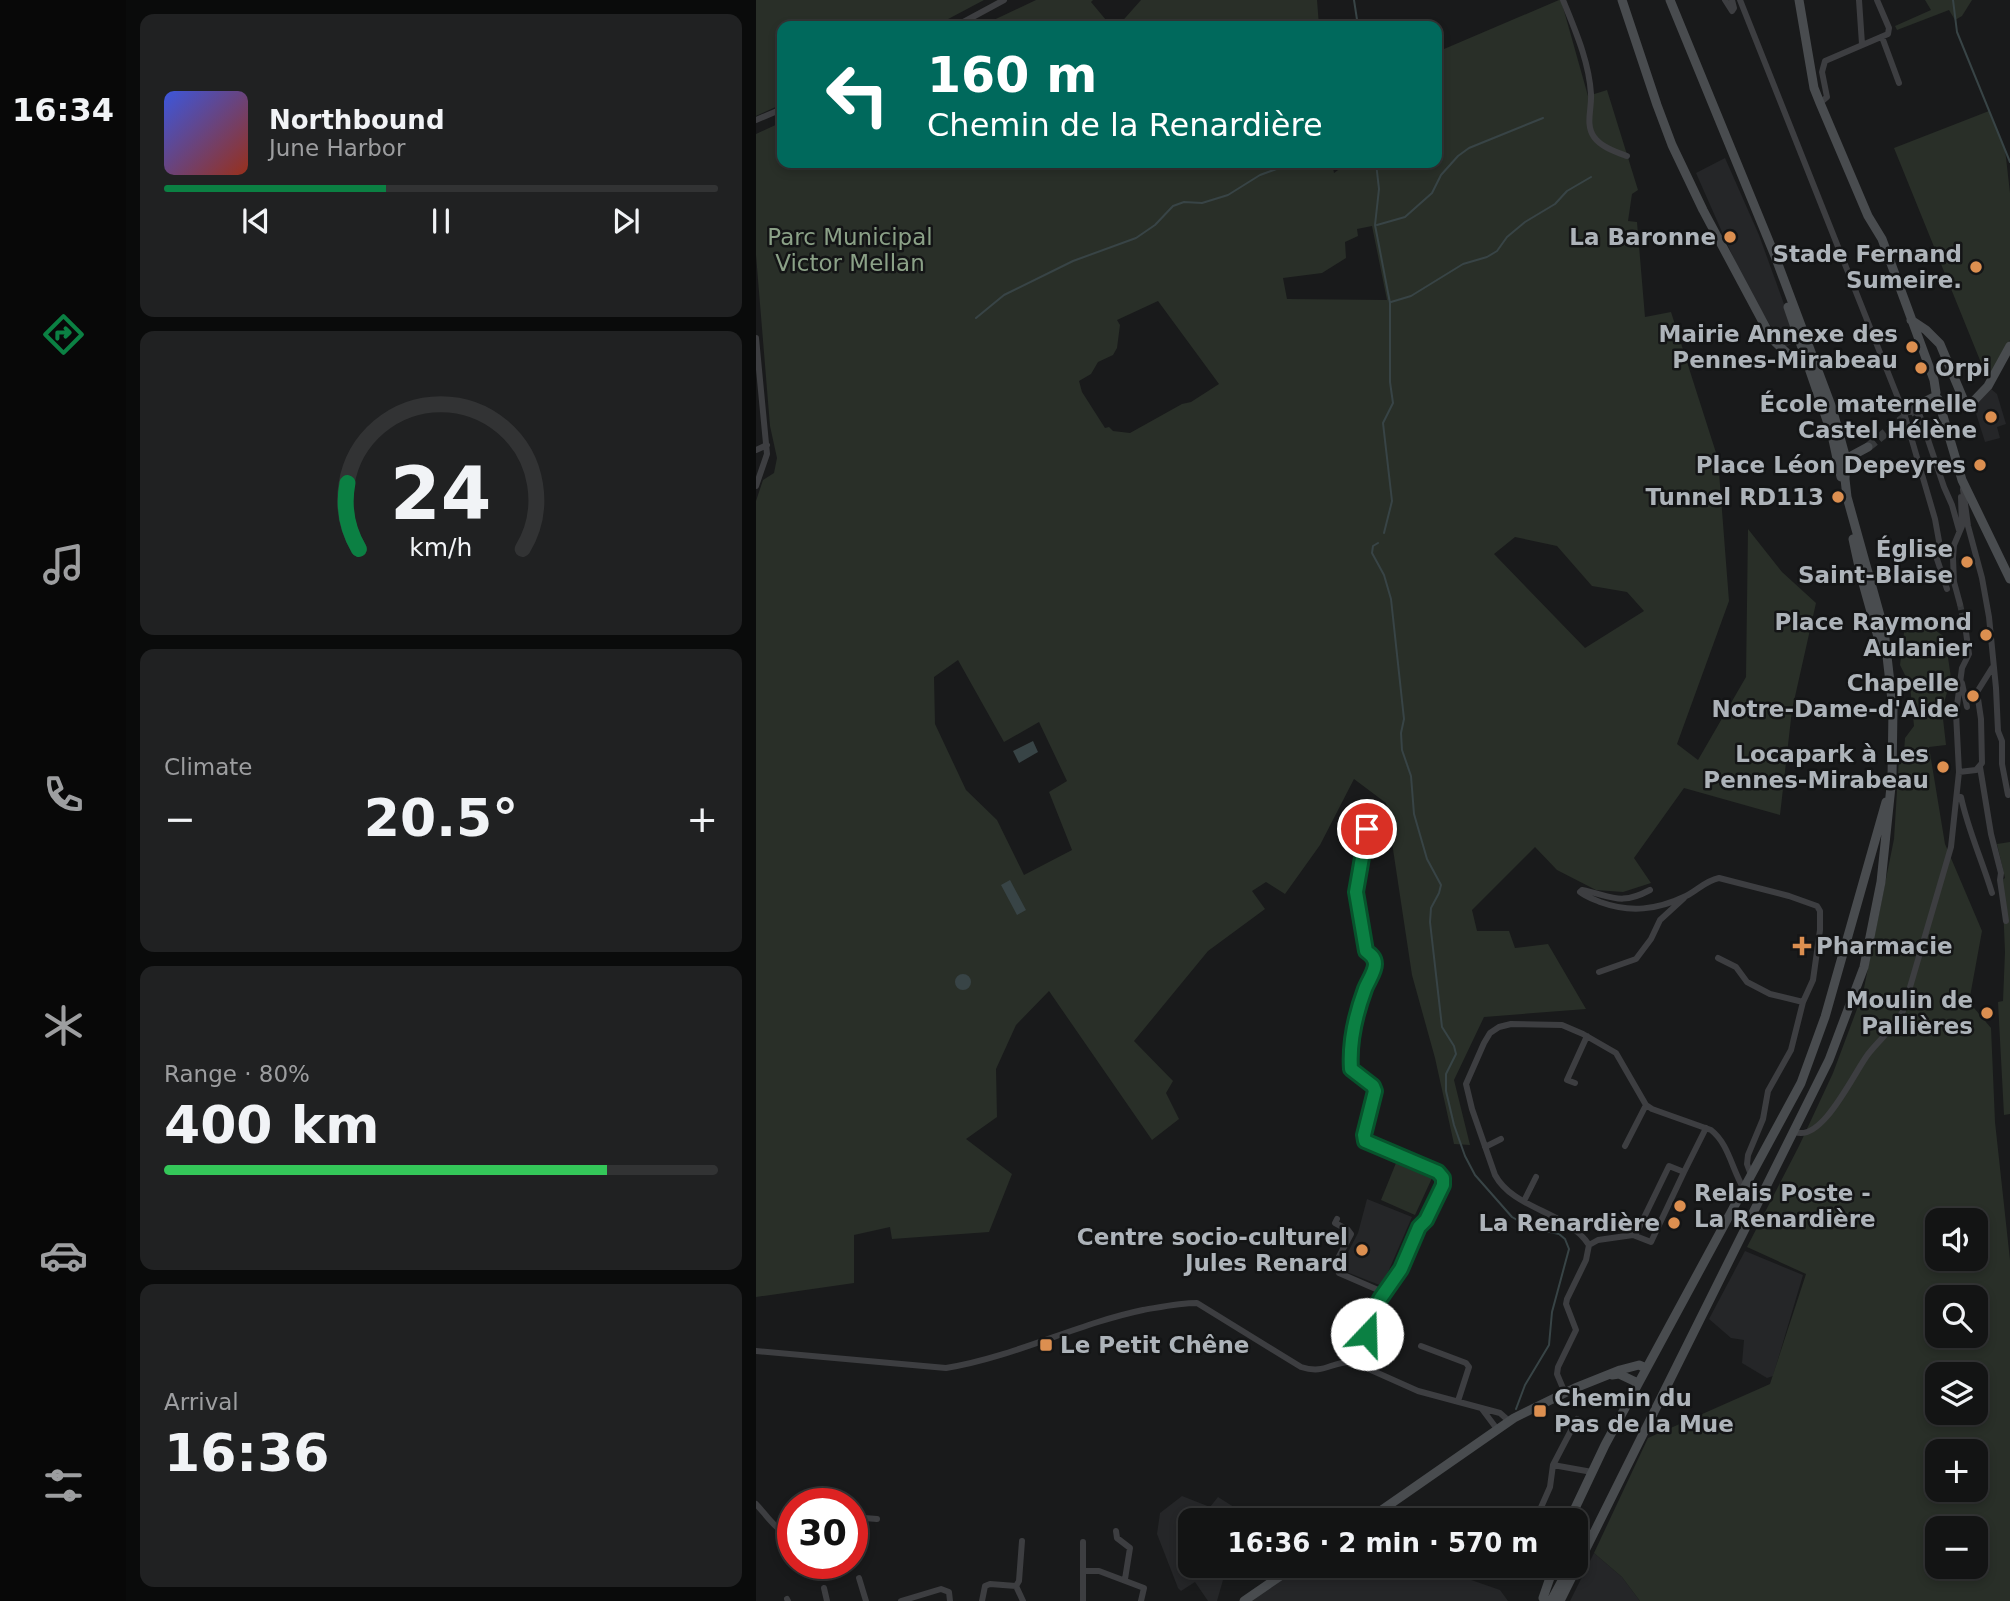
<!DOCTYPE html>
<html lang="en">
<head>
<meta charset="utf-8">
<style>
  :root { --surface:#131414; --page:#202122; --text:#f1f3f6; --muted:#9d9ea0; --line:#323334; --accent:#0b8043 }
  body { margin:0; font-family:"DejaVu Sans",sans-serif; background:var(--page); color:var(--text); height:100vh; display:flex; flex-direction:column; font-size:26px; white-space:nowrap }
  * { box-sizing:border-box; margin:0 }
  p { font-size:23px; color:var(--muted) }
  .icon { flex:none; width:38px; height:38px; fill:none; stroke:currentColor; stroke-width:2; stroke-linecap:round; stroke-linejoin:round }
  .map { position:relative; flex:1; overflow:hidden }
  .sheet { display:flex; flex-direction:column; gap:14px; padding:14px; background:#0a0b0b; width:630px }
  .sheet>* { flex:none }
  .banner { position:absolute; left:21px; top:21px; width:665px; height:147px; border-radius:14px; box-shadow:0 4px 10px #0003,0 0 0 2px var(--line); background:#00695c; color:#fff; overflow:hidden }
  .tools { position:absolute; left:1169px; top:1208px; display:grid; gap:14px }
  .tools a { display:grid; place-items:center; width:63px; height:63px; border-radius:14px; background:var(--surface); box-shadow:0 4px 10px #0003,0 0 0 2px var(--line); font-size:35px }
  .speed { position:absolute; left:21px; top:1488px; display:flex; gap:14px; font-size:35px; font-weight:700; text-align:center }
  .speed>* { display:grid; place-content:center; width:91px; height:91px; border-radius:50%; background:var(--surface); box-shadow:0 4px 10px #0003,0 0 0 2px var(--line); line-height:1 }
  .speed .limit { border:10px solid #d22; background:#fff; color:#111 }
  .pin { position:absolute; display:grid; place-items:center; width:60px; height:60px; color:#fff; margin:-30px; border:4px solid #fff; border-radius:50%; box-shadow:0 2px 7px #0007 }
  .me { position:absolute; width:77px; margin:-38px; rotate:21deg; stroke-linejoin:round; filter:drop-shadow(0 0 5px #0008) }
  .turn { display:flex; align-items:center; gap:24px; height:147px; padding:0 35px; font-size:32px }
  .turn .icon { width:91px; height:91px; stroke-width:2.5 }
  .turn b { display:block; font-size:49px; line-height:60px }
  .big { font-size:52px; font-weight:700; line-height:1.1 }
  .sheet .tile { flex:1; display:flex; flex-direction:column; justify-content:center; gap:10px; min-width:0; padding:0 24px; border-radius:14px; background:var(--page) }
  .sheet .dial { align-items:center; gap:0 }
  .dial svg { height:182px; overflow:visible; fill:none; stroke:var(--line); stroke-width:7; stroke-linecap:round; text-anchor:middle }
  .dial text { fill:var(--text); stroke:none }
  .song { display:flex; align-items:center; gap:21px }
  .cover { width:84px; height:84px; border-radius:10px; background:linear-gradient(135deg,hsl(230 70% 55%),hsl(10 70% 35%)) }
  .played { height:7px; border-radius:4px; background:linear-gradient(90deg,var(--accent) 40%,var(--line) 40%) }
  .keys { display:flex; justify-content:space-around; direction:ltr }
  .heat { display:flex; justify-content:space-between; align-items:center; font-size:38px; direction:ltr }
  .charge { height:10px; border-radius:5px; background:linear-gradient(90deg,#34c759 80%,var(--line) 0) }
  .trip { position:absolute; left:422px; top:1508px; width:410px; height:70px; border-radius:14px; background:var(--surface); box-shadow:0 4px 10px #0003,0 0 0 2px var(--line); font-weight:700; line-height:70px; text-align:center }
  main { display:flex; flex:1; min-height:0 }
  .menu { display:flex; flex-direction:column; width:126px; justify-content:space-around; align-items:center; background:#080808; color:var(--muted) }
  .menu .icon { width:49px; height:49px }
  .menu .current { color:var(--accent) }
  .menu b { font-size:32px; color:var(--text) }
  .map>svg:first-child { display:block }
  .built { fill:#252628 }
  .green { fill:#292f28; fill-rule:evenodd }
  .water { fill:#384446 }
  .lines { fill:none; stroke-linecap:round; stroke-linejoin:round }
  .stream { stroke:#384446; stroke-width:2 }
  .street-tunnel { stroke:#37393b; stroke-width:6; stroke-dasharray:6 3; stroke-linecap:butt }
  .secondary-tunnel { stroke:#37393b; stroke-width:9; stroke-dasharray:9 4.5; stroke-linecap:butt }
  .street { stroke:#3d3e41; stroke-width:6 }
  .secondary { stroke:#494c4f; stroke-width:9 }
  .route-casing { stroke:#07532c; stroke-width:18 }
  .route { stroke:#0b8043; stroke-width:12 }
  .poi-dot { fill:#dc8f50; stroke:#141516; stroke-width:2.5 }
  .labels { text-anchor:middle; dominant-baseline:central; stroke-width:5; stroke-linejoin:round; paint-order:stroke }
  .park-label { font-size:23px; fill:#8ba187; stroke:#141516 }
  .poi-label { font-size:23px; font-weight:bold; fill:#adb3b9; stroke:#141516; text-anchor:end }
</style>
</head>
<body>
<main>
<nav class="menu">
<b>16:34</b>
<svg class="icon current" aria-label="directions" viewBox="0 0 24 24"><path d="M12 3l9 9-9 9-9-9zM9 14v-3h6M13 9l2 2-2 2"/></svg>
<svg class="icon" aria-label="music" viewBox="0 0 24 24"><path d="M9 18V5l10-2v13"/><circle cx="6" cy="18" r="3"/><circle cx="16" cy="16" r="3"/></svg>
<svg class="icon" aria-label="phone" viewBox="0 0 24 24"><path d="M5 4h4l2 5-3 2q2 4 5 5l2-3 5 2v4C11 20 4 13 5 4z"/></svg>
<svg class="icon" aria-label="climate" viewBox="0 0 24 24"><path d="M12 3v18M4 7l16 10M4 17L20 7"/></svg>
<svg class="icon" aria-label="car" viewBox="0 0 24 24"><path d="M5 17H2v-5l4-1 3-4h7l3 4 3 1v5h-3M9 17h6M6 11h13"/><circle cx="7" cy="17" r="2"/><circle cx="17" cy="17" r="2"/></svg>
<svg class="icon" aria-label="filters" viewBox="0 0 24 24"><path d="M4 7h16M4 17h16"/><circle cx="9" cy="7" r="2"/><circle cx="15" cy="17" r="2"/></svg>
</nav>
<section class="sheet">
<div class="tile">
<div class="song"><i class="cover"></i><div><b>Northbound</b><p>June Harbor</p></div></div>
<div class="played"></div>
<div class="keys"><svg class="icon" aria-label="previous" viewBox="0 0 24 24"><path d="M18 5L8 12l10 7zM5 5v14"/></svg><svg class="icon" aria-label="pause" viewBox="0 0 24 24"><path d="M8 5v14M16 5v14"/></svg><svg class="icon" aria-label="next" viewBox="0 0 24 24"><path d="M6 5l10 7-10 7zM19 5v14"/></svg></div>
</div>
<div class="tile dial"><svg viewBox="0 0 100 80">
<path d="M14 69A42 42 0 1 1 86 69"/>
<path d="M14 69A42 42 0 0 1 9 40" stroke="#0b8043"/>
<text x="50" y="56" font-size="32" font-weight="700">24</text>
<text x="50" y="72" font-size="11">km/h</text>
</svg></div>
<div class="tile"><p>Climate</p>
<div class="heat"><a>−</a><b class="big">20.5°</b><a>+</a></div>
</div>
<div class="tile"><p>Range · 80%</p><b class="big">400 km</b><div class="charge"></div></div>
<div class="tile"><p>Arrival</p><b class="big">16:36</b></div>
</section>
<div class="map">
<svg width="1254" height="1601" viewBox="0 0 1254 1601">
  <rect width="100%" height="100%" fill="#191a1b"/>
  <path class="built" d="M969,158l34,77 30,83 6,24 -11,6 -39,-64 -49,-111z
    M1234,388l7,6 9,30 -9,3 3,11 -15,4 -11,-35z
    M611,1199l45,18 -30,69 -43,-17 19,-36z
    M989,1251l58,24 -30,101 -6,2 -25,-15 2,-23 -13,-2 -22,-19z
    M426,1496l28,11 8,-10 38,24h-66v45h53l-20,14 -6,21h-9l-13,-19 -14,9 -3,-3 -21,-54 3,-21z
    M838,1553l28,24 18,24h-70z
    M542,1566h133l69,24 8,11h-259z"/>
  <path class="green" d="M0,0h228l-49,26h-153v78l-26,12z
    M280,0h57l-2,2 20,24h-130z
    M385,0h176l2,26h-201z
    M803,0h2l27,96 19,-6 31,100 -6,4 -4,27 9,1 8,95 26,-5 47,147 11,142 -52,143 21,16 48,-83 2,-148 34,43 34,31 -24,107 -12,105 -96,-27 -50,70 17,25 -28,9 -27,-2 -39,-20 -22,-23 -63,63 5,21h32l6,17 33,-4 38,65 -102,8 -30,63 16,65 -16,-1 -19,-86 -23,-83 -26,-172 -32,-24 -34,66 -35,49 -19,-12 -14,9 13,18 -57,42 -74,90 39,40 -7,12 13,26 -27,21 -103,-149 -33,34 -20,44 1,48 -31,22 46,35 -23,58 -97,7 -2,-12 -36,8v48l-98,14v-796l7,-21 11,-7 3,-15 -7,-32 -14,-171v-121l26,-12v41h550l2,10 14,-10h89v-111zM616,226l15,74 -100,-1 -4,-21 39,-5 24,-15 -1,-16 13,-6 -1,-7zM402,301l61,83 -28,18 -9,2 -52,29 -17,-2 -4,-4 -4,1 -23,-36 -3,-11 12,-7 7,-12 15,-7 4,-7 3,-23 -3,-5zM759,537l42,9 35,40 35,6 17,19 -59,37 -91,-94zM202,660l46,82 35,-20 28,59 -18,11 23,58 -48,25 -27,-55 -31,-30 -31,-66 -1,-47z
    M1169,0h47l-10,16 -7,4 -6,-10 -52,20 -2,-4 36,-16z
    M1233,111l16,38 5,44v147l-22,40 -94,-232z
    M1158,616l31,21 6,41 -9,32 4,35 -17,2 16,97 37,87 -13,71 22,26 4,94 15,138v341h-370l-18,-24 -28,-24 54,-115 122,-54 36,-110 -59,-27 52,-101 34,-73 30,-80 31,-154 5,-80 5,-6 1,-15 9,-12 -4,-41 -10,-20 5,-41zM1181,1220h39v38h-39zM1181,1297h39v38h-39zM1181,1374h39v38h-39zM1181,1451h39v38h-39zM1181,1528h39v38h-39z
    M1254,842v272l-6,1 -6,-113 5,-1 2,-49 -3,-72 3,-2 -8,-34z
    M640,1163l36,15 -17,37 -34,-15z"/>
  <path class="water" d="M277,741l5,11 -19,11 -6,-12z
    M254,880l16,30 -9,5 -16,-30z
    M199 982a8 8 0 1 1 16 0a8 8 0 1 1-16 0Z"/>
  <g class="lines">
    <path class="stream" d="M598,0l4,26
      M1197,0l4,32 53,130
      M620,163l3,26 -4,36 15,78v79l3,21 -10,20 9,78 -8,32
      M621,225l28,-8 27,-24 9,-18 17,-19 11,-8 74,-30
      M635,302l20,-6 52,-32 24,-7 10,-6 10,-14 18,-15 30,-18 12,-13 24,-14
      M220,318l28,-23 69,-34 63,-23 19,-13 18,-19 11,-4 18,1 26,-8 32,-20 33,-12
      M622,543l-5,3 -1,7 12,22 7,24 13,120 -3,14 1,17 9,26 3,38 13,45 14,26 -2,8 -8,15 -1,14 12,105 12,19 2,8 -10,20v17l8,34 11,31 10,19 37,42 19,11 28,6 6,5 4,10 -17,63 -3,33 -24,40 -9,24"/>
    <path class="street-tunnel" d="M1204,604l6,28"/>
    <path class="secondary-tunnel" d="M1112,447l54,-44"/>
    <path class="street" d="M807,0c12,30 26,61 28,94 1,15 -6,30 3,43 7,10 22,15 33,19
      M969,0l7,11 2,-3 -2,-8
      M984,0l164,413 10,-2 6,5 24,71 8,18 7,25
      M1103,0l3,44
      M200,26l48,-26
      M1126,37l17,46
      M1064,103l7,-6 -5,-25 3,-11 63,-27 1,-6 -12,-28
      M0,120l26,-11
      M0,338l11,116 -11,32
      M1148,413l31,106 4,22 -2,18 10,30
      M0,450l11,-5
      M1207,489l5,37 14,52 7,39 7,71 2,43 4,10v23l6,31
      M1204,604l-6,-22 -1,-24 1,-13 8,-19 -1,-29
      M1206,683l5,24
      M1224,767l11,67 10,39 -1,7 6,41
      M1203,772l17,-2 6,-7 -1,-44 -4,-27 15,-24
      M1202,796l3,1c7,33 21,63 31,96
      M824,892c6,5 13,7 20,10 30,11 57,8 86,-6 12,-6 19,-15 33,-18l70,18 28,10 3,5v19l-7,50 -10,22 -12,48 -23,41 -5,28 -15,36 -1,9 4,11
      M824,892l2,-2c30,6 38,16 68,0
      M962,958l18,9 11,15 23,12 33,8
      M843,972l37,-13 15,-20 9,-19 24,-22
      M819,1083l-8,-3 20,-44
      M1039,1132c28,11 60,-62 74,-79 12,-15 25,-25 34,-42l48,-164 8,-75 -3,-59 6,-45 7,-14 -3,-22
      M869,1146l21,-41
      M729,1147l16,-8
      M768,1201l12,-24
      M581,1219l-2,4 13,7 3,4 -16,30 4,9 46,20
      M877,1235l18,7 33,-70
      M833,1245l9,-5 35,-5 4,-3 32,-66 15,6 22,-44
      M665,1346l45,17 3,4 -11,34
      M0,1351l190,17c68,-11 130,-44 197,-58 18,-3 36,-7 54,-7l104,64c25,8 29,-6 52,-5l65,29 82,22 9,8
      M588,1362l3,-16 20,-12 13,-35 21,-30 18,-42 7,-7 17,-35v-7l-5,-6 -73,-31 -1,-6 11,-44 -2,-6 -22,-16v-39l24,-69 -9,-10 -10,-59 11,-63
      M809,1393l-8,-19 1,-7 18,-37 -10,-26 1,-5 19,-39 3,-15c-22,-34 -75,-35 -94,-70l-23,-66 -6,-25 18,-41 6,-10 9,-6 12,-3 51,1 21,9 33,19 30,52 6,4 59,21c18,14 21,40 33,59
      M726,1409l15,20
      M797,1465l39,7
      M0,1504c10,10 21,30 37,30
      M96,1517l25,2
      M779,1521l15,-34 3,-22 24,-46
      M360,1531l1,7 13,10 -5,31
      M327,1542v59
      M327,1571h16l45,17 -3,13
      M103,1578l7,23
      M260,1586l3,-5 3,-40
      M68,1588l3,13
      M31,1599l1,2
      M145,1601l40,-12 8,3 1,9
      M226,1601l3,-15 5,-2 26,2 7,15"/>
    <path class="secondary" d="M866,0l35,105 15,40 31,65 69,129 19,18 13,-3v-4
      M1043,0l15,88 6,15 48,113 14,23 52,141 2,13
      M1032,307l44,128 9,42
      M1155,320l15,10 14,14 27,64 21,-22 22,-40
      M1182,399l24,81 48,99
      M1166,403l12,-6
      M1086,461l26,-14
      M1097,539l8,37 19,68
      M856,1375l7,-1 19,9
      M610,1521l148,-103 61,-30 45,-18 19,-5 7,3
      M813,1521l36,-76 196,-362 24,-66 61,-215
      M819,1557l13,-23
      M488,1601l51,-35
      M790,1601l-3,-3 11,-32
      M795,1601l19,-35
      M804,1601l269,-541 35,-93 17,-85 11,-105 1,-68 -9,-79 -37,-133 -2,-18 1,-20 -14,-51 -57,-152 -105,-256"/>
  </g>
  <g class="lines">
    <g class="route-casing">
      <path id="route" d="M611,1334l13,-35 21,-30 18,-42 7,-7 17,-35v-7l-5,-6 -73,-31 -1,-6 11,-44 -2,-5 -22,-17c-2,-28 4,-53 14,-80 3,-8 10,-17 10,-25 0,-7 -5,-10 -9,-13l-10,-59 11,-63"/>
    </g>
    <use href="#route" class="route"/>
  </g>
  <g class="poi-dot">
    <circle cx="974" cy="237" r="7"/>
    <circle cx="1220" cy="267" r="7"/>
    <circle cx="1156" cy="347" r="7"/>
    <circle cx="1165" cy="368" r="7"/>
    <circle cx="1235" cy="417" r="7"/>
    <circle cx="1224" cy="465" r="7"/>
    <circle cx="1082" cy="497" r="7"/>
    <circle cx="1211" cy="562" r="7"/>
    <circle cx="1230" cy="635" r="7"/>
    <circle cx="1217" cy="696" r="7"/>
    <circle cx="1187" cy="767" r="7"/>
    <path d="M1042.5 935.5h7v7h7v7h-7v7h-7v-7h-7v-7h7z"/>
    <circle cx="1231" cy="1013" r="7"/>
    <circle cx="924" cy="1206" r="7"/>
    <circle cx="918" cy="1223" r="7"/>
    <circle cx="606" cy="1250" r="7"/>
    <rect x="283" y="1338" width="14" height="14" rx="3.5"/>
    <rect x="777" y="1404" width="14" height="14" rx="3.5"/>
  </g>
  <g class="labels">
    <g class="park-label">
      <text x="94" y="237">Parc Municipal<tspan x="94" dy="26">Victor Mellan</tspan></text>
    </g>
    <g class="poi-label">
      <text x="960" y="237">La Baronne</text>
      <text x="1206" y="254">Stade Fernand<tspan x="1206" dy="26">Sumeire.</tspan></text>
      <text x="1142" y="334">Mairie Annexe des<tspan x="1142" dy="26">Pennes-Mirabeau</tspan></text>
      <text x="1179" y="368" text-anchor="start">Orpi</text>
      <text x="1221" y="404">École maternelle<tspan x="1221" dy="26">Castel Hélène</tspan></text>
      <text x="1210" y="465">Place Léon Depeyres</text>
      <text x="1068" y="497">Tunnel RD113</text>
      <text x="1197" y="549">Église<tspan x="1197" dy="26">Saint-Blaise</tspan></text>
      <text x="1216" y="622">Place Raymond<tspan x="1216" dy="26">Aulanier</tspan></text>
      <text x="1203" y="683">Chapelle<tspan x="1203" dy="26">Notre-Dame-d'Aide</tspan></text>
      <text x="1173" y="754">Locapark à Les<tspan x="1173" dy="26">Pennes-Mirabeau</tspan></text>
      <text x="1060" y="946" text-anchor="start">Pharmacie</text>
      <text x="1217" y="1000">Moulin de<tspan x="1217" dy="26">Pallières</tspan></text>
      <text x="938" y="1193" text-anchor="start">Relais Poste -<tspan x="938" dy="26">La Renardière</tspan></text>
      <text x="904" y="1223">La Renardière</text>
      <text x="592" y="1237">Centre socio-culturel<tspan x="592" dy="26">Jules Renard</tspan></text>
      <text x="304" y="1345" text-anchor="start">Le Petit Chêne</text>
      <text x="798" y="1398" text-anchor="start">Chemin du<tspan x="798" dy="26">Pas de la Mue</tspan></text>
    </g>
  </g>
</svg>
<div class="tools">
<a><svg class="icon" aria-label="sound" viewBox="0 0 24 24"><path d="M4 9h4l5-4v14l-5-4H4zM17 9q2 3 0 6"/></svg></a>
<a><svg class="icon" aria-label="search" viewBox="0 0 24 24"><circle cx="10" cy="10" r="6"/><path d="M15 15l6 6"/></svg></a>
<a><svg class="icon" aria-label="layers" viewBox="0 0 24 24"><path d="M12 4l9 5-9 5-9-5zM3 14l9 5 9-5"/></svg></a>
<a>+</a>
<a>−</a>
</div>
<div class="speed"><div class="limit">30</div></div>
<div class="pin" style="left:611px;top:829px;background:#d93025"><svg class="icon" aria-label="arrive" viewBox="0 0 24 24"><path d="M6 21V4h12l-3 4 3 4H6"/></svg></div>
<svg class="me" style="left:611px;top:1334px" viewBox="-20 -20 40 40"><circle r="19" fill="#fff"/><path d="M0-13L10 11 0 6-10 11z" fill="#0b8043"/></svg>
<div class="trip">16:36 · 2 min · 570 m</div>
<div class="banner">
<div class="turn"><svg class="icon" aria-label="left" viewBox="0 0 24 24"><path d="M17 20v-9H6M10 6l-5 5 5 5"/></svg><div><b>160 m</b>Chemin de la Renardière</div></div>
</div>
</div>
</main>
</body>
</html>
